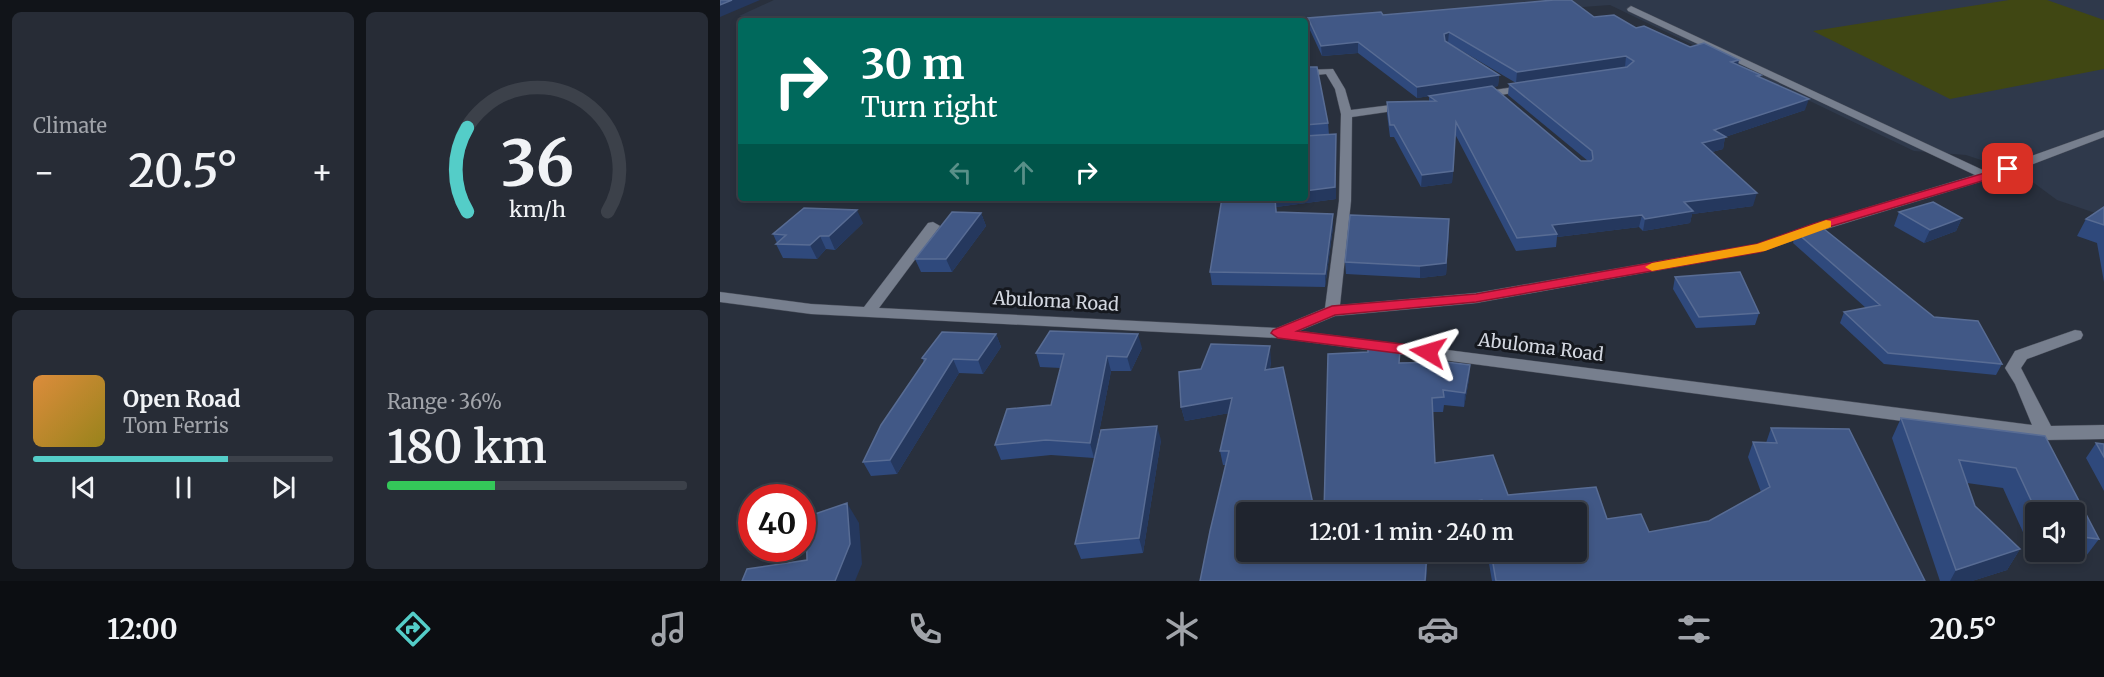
<!DOCTYPE html>
<html lang="en">
<head>
<meta charset="utf-8">
<style>
  :root { --surface:#1f242e; --page:#272c36; --text:#f1f3f6; --muted:#a1a4aa; --line:#3c414a; --accent:#54cdc8 }
  body { margin:0; font-family:Merriweather,serif; background:var(--page); color:var(--text); height:100vh; display:flex; flex-direction:column; font-size:22px; white-space:nowrap }
  * { box-sizing:border-box; margin:0 }
  p { font-size:20px; color:var(--muted) }
  .icon { flex:none; width:33px; height:33px; fill:none; stroke:currentColor; stroke-width:2; stroke-linecap:round; stroke-linejoin:round }
  .map { position:relative; flex:1; overflow:hidden }
  .details { display:flex; flex-direction:column; gap:12px; padding:12px; background:#111419; width:720px }
  .details>* { flex:none }
  .guide { position:absolute; left:18px; top:18px; width:570px; height:183px; border-radius:6px; box-shadow:0 3px 9px #0003,0 0 0 2px var(--line); background:#00695c; color:#fff; overflow:hidden }
  .tools { position:absolute; left:1305px; top:502px; display:grid; gap:12px }
  .tools a { display:grid; place-items:center; width:60px; height:60px; border-radius:6px; background:var(--surface); box-shadow:0 3px 9px #0003,0 0 0 2px var(--line); font-size:30px }
  .speed { position:absolute; left:18px; top:484px; display:flex; gap:12px; font-size:30px; font-weight:700; text-align:center }
  .speed>* { display:grid; place-content:center; width:78px; height:78px; border-radius:50%; background:var(--surface); box-shadow:0 3px 9px #0003,0 0 0 2px var(--line); line-height:1 }
  .speed .limit { border:9px solid #d22; background:#fff; color:#111 }
  .pin { position:absolute; display:grid; place-items:center; width:51px; height:51px; color:#fff; margin:-26px; border-radius:12px; box-shadow:0 3px 9px #0006 }
  .me { position:absolute; width:66px; margin:-33px; rotate:277deg; stroke-linejoin:round; filter:drop-shadow(0 0 4px #0008) }
  .turn { display:flex; align-items:center; gap:21px; height:126px; padding:0 24px; font-size:27px }
  .turn .icon { width:78px; height:78px; stroke-width:2.5 }
  .turn b { display:block; font-size:42px; line-height:51px }
  .lanes { display:flex; align-items:center; height:57px; padding:0 24px; background:#0003; justify-content:center; gap:30px; direction:ltr }
  .lanes .off { opacity:.35 }
  .big { font-size:45px; font-weight:600; line-height:1.1 }
  .details .card { flex:1; display:flex; flex-direction:column; justify-content:center; gap:9px; min-width:0; padding:0 21px; border-radius:9px; background:var(--page) }
  .details .dial { align-items:center; gap:0 }
  .dial svg { height:156px; overflow:visible; fill:none; stroke:var(--line); stroke-width:7; stroke-linecap:round; text-anchor:middle }
  .dial text { fill:var(--text); stroke:none }
  .song { display:flex; align-items:center; gap:18px }
  .cover { width:72px; height:72px; border-radius:9px; background:linear-gradient(135deg,hsl(30 70% 55%),hsl(50 70% 35%)) }
  .played { height:6px; border-radius:3px; background:linear-gradient(90deg,var(--accent) 65%,var(--line) 65%) }
  .keys { display:flex; justify-content:space-around; direction:ltr }
  .heat { display:flex; justify-content:space-between; align-items:center; font-size:33px; direction:ltr }
  .charge { height:9px; border-radius:4px; background:linear-gradient(90deg,#34c759 36%,var(--line) 0) }
  .details .tiles { flex:1; display:grid; gap:12px; grid-template-columns:repeat(2,1fr) }
  .trip { position:absolute; left:516px; top:502px; width:351px; height:60px; border-radius:6px; background:var(--surface); box-shadow:0 3px 9px #0003,0 0 0 2px var(--line); font-weight:600; line-height:60px; text-align:center }
  .tab-bar { display:flex; height:96px; justify-content:space-around; align-items:center; background:#0c0e12; color:var(--muted) }
  .tab-bar .icon { width:42px; height:42px }
  .tab-bar .on { color:var(--accent) }
  .tab-bar b { font-size:27px; color:var(--text) }
  main { display:flex; flex:1; min-height:0 }
  .map>svg:first-child { display:block }
  .built { fill:#2f394b }
  .green { fill:#404713 }
  .lines { fill:none; stroke-linecap:round; stroke-linejoin:round }
  .minor-casing { stroke:#484d59; stroke-width:1 }
  .minor { fill:#777f8e; fill-rule:evenodd }
  .wall { fill:#2f497c; fill-rule:evenodd }
  .shaded-wall { fill:#25385e }
  .building { fill:#415886; stroke:#586c94; stroke-width:1.5 }
  .route { fill:#e11d48; stroke:#92132f; stroke-width:1.5 }
  .slow { fill:#f59e0b }
  .labels { text-anchor:middle; dominant-baseline:central; stroke-width:6; stroke-linejoin:round; paint-order:stroke }
  .street-label { font-size:18px; fill:#d3d7e0; stroke:#15181e }
</style>
</head>
<body>
<main>
<section class="details">
<div class="tiles">
<div class="card"><p>Climate</p>
<div class="heat"><a>−</a><b class="big">20.5°</b><a>+</a></div>
</div>
<div class="card dial"><svg viewBox="0 0 100 80">
<path d="M14 69A42 42 0 1 1 86 69"/>
<path d="M14 69A42 42 0 0 1 14 26" stroke="#54cdc8"/>
<text x="50" y="56" font-size="32" font-weight="700">36</text>
<text x="50" y="72" font-size="11">km/h</text>
</svg></div>
<div class="card">
<div class="song"><i class="cover"></i><div><b>Open Road</b><p>Tom Ferris</p></div></div>
<div class="played"></div>
<div class="keys"><svg class="icon" aria-label="previous" viewBox="0 0 24 24"><path d="M18 5L8 12l10 7zM5 5v14"/></svg><svg class="icon" aria-label="pause" viewBox="0 0 24 24"><path d="M8 5v14M16 5v14"/></svg><svg class="icon" aria-label="next" viewBox="0 0 24 24"><path d="M6 5l10 7-10 7zM19 5v14"/></svg></div>
</div>
<div class="card"><p>Range · 36%</p><b class="big">180 km</b><div class="charge"></div></div>
</div>
</section>
<div class="map">
<svg width="1384" height="581" viewBox="0 0 1384 581">
  <rect width="100%" height="100%" fill="#29303d"/>
  <path class="built" d="M54,0h1330v216l-47,-16 -23,-17 -26,-14 -42,-14 -52,-4 -304,-146 -305,22v-6h-505l-61,-5z"/>
  <path class="green" d="M1289,0h38l57,20v49l-154,30 -137,-68z"/>
  <g class="lines">
    <g class="minor-casing">
      <path id="minor" d="M911,6l356,166 117,-42v7l-92,35 -189,58 -63,22 -284,51 -141,13 -36,15 733,94 -17,-41 -10,-16 10,-17 60,-21 6,1 2,4 -2,4 -54,20 -6,9 30,58 53,-1v14l-59,1 -767,-102 -467,-24 -91,-12v-10l91,12 53,3 64,-84 5,-1 7,4 -61,82 398,20 48,-20 14,-107 2,-87 -6,-25 -9,-15 -21,2v-6l28,-1 12,20 6,21 56,-7 5,3 -5,3 -55,8 -1,84 -11,104 136,-12 281,-49 56,-20 162,-49 -347,-164 -1,-2z
        M808,85l4,1v4l-51,8 -5,-3 5,-3z"/>
    </g>
    <use href="#minor" class="minor"/>
  </g>
  <path class="wall" d="M663,15l211,2 42,11 54,19 48,18 23,10 -1,3 45,32 -80,27 -2,12 -11,3 41,54 -61,8 -2,9 -47,8 -4,-4 -82,10 -1,10 -40,4 -61,-117 -3,49 -31,4 -27,-50h-4l-3,-23v-12l42,-1v-5l-12,2 -59,-45 -36,3 -13,-28 -1,-10zM727,42l69,41 109,-16 -116,17 -1,11 80,66h-7l-89,-74 6,-1 1,-11z
    M585,67l23,56 1,12 7,-1v65l-60,8 1,5 56,15 -8,60 -113,-2 -2,-13 12,-74h83z
    M1384,207v75l-7,-39 -20,-7 9,-17z
    M1179,212l63,6 -6,13 -32,12 -30,-17z
    M261,213l5,13 -34,46h-31l-6,-13z
    M143,223l-28,27 -9,-1 -9,10 -34,-1 -7,-14 1,-1 -4,-9z
    M729,231l-3,44 -26,3 -74,-4 -1,-12z
    M1076,232l138,85 68,47 -6,11 -112,-11 -44,-41 4,-11 22,-4 -73,-65z
    M955,277l84,36 -4,12 -59,3 -23,-39z
    M276,334l5,13 -18,27 -24,-1 -62,101 -26,2 -8,-14 61,-100 -2,-4z
    M422,348l-11,23h-20l-17,87 -43,-3 -50,5 -6,-15 56,-40 10,-37 -21,-1 -4,-14z
    M648,352l32,11 70,2 -1,14 -5,28 -20,-2 -1,7h-11l3,51 73,32 99,24 42,13 60,-11 52,-29 -13,-35 5,-15 13,1 5,-15 154,153h-433l-5,-29h89v-39h-252z
    M551,361l-25,191h182l-2,29h-226l26,-116h-3l-3,-14 9,-38 -44,8 -4,-14z
    M1181,418l144,18 54,103 -16,21 -51,-8 -29,-64 -36,-5 8,23 45,43 -13,21 -35,11h-32l-48,-143zM1316,513h38v39h-38z
    M441,440l-18,113 -62,6 -6,-15z
    M1376,443l8,1v47l-18,-33z"/>
  <path class="shaded-wall" d="M12,0h28l-40,17v-12z
    M729,32l-1,10 -4,2v-10z
    M638,42v11l-36,3 -1,-10z
    M906,56l-1,11 -109,16 1,-11z
    M1019,60l-2,10 -6,-8z
    M779,75l-1,11 -81,12v-11z
    M1089,99l-4,11 -80,27 -2,12 -23,6 2,-12 12,-13z
    M616,134v65l-60,8 1,18 -2,-27h30v-7z
    M735,134l-3,49 -31,4 1,-12z
    M1037,193l-4,13 -61,8 -2,9 -47,8 2,-12 39,-17z
    M137,210l6,13 -28,27 -6,-14z
    M261,213l5,13 -34,46 -6,-13z
    M613,214v13l-8,60v-13z
    M922,215l-3,12 -82,10v-3l-5,-9z
    M1242,218l-6,13 -32,12 6,-13z
    M729,231l-3,44 -26,3v-12z
    M100,236l6,13 -9,10 -7,-14z
    M276,334l5,13 -18,27 -5,-14z
    M418,334l4,14 -11,23 -4,-14z
    M550,346l1,15 -4,24 -2,-15z
    M387,356l4,15 -17,87 -4,-15z
    M233,359l6,14 -62,101 -7,-14z
    M750,365l-1,14 -5,28 1,-14z
    M512,398l3,14 -50,9 -4,-14z
    M437,426l4,14 -18,113 -4,-15z
    M127,503l12,20 3,41 -7,17h-20z
    M1300,549l-13,21 -35,11h-22l6,-11z
    M707,552h1l-2,29h-1z"/>
  <path class="building" d="M0,0h12l-12,5z
    M834,0h17l23,17 20,-2 22,13 8,-2 46,21 14,-4 35,17 -8,2 30,13 -4,1 52,23 -95,31 12,7 -24,6 55,50 -73,9 9,9 -48,8 -3,-4 -90,10 5,9 -40,4 -61,-116 -3,49 -31,4 -28,-50h-4l-3,-23 49,-1 -7,-5 63,-10 89,75h10l2,-2 -1,-8 -83,-67 118,-17 7,-6 -8,-5 -109,16 -68,-40 -5,2 1,7 54,34 -82,12 -59,-45 -37,4 -13,-28 73,-6 2,3z
    M585,67h12l11,56 -23,2z
    M616,134l-1,53 -30,4v-55z
    M502,198h53l1,14 57,2 -8,60 -115,-2z
    M1213,202l29,16 -32,12 -31,-18z
    M1384,207v18l-18,-6z
    M84,208l53,2 -28,26h-9l-10,9 -34,-1 10,-9 -13,-1z
    M232,212l29,1 -35,46h-31z
    M630,215l99,4 -3,44 -26,3 -75,-4z
    M1099,225l115,92 44,4 24,43 -114,-11 -44,-41 36,-7 -84,-73z
    M1020,272l19,41 -60,4 -24,-40z
    M330,331l88,3 -11,23 -20,-1 -17,87 -44,-3 -51,5 12,-36 44,-4 13,-51 -28,-1z
    M222,332l54,2 -18,26 -25,-1 -63,101 -27,2 18,-37 45,-66 -4,-1z
    M491,344l59,2 -5,24 18,-3 32,146h-69v39h181l-2,29h-225l10,-50 19,-80h-9l12,-53 -51,9 -2,-35 22,-3z
    M648,349l32,1 -1,13 47,-1 24,3 -5,28 -22,-3 1,7 -12,1 3,65 58,-8 15,40 88,-8 11,32 34,-5 8,18 60,-11 61,-34 -17,-45 24,1 -6,-15 78,1 76,152h-429l-5,-29h85v-39h-91l-3,-13 -45,7v6h-113l4,-159 40,-2z
    M1181,418l144,18 54,103 -25,-3v-23h-37l-21,-45 -57,-8 16,46 45,43 -64,21z
    M437,426l-18,112 -64,6 26,-114z
    M1376,443l8,1v13z
    M127,503l3,41 -15,37h-93l5,-12 60,-9 -1,-43z"/>
  <path class="route" d="M1288,166l5,3 -1,3 -190,57 -62,23 -284,50 -141,13 -38,16 137,17 2,4 -2,3 -6,2 -150,-19 -7,-5 2,-3 59,-24 144,-12 281,-50 56,-20z"/>
  <path class="slow" d="M1106,220l5,1v6l-66,24 -113,20 -7,-4 7,-4 105,-19z"/>
  <g class="labels">
    <g class="street-label">
      <text transform="translate(336 301) rotate(3)">Abuloma Road</text>
      <text transform="translate(821 347) rotate(7)">Abuloma Road</text>
    </g>
  </g>
</svg>
<div class="tools">
<a><svg class="icon" aria-label="sound" viewBox="0 0 24 24"><path d="M4 9h4l5-4v14l-5-4H4zM17 9q2 3 0 6"/></svg></a>
</div>
<div class="speed"><div class="limit">40</div></div>
<div class="pin" style="left:1288px;top:169px;background:#d93025"><svg class="icon" aria-label="arrive" viewBox="0 0 24 24"><path d="M6 21V4h12l-3 4 3 4H6"/></svg></div>
<svg class="me" style="left:708px;top:352px" viewBox="-20 -20 40 40"><path d="M0-17L14 15 0 8-14 15z" fill="#e11d48" stroke="#fff" stroke-width="4"/></svg>
<div class="trip">12:01 · 1 min · 240 m</div>
<div class="guide">
<div class="turn"><svg class="icon" aria-label="right" viewBox="0 0 24 24"><path d="M7 20v-9h11M14 6l5 5-5 5"/></svg><div><b>30 m</b>Turn right</div></div>
<div class="lanes"><svg class="icon off" aria-label="left" viewBox="0 0 24 24"><path d="M17 20v-9H6M10 6l-5 5 5 5"/></svg><svg class="icon off" aria-label="ahead" viewBox="0 0 24 24"><path d="M12 20V5M6 11l6-6 6 6"/></svg><svg class="icon" aria-label="right" viewBox="0 0 24 24"><path d="M7 20v-9h11M14 6l5 5-5 5"/></svg></div>
</div>
</div>
</main>
<nav class="tab-bar">
<b>12:00</b>
<svg class="icon on" aria-label="directions" viewBox="0 0 24 24"><path d="M12 3l9 9-9 9-9-9zM9 14v-3h6M13 9l2 2-2 2"/></svg>
<svg class="icon" aria-label="music" viewBox="0 0 24 24"><path d="M9 18V5l10-2v13"/><circle cx="6" cy="18" r="3"/><circle cx="16" cy="16" r="3"/></svg>
<svg class="icon" aria-label="phone" viewBox="0 0 24 24"><path d="M5 4h4l2 5-3 2q2 4 5 5l2-3 5 2v4C11 20 4 13 5 4z"/></svg>
<svg class="icon" aria-label="climate" viewBox="0 0 24 24"><path d="M12 3v18M4 7l16 10M4 17L20 7"/></svg>
<svg class="icon" aria-label="car" viewBox="0 0 24 24"><path d="M5 17H2v-5l4-1 3-4h7l3 4 3 1v5h-3M9 17h6M6 11h13"/><circle cx="7" cy="17" r="2"/><circle cx="17" cy="17" r="2"/></svg>
<svg class="icon" aria-label="filters" viewBox="0 0 24 24"><path d="M4 7h16M4 17h16"/><circle cx="9" cy="7" r="2"/><circle cx="15" cy="17" r="2"/></svg>
<b>20.5°</b>
</nav>
</body>
</html>
